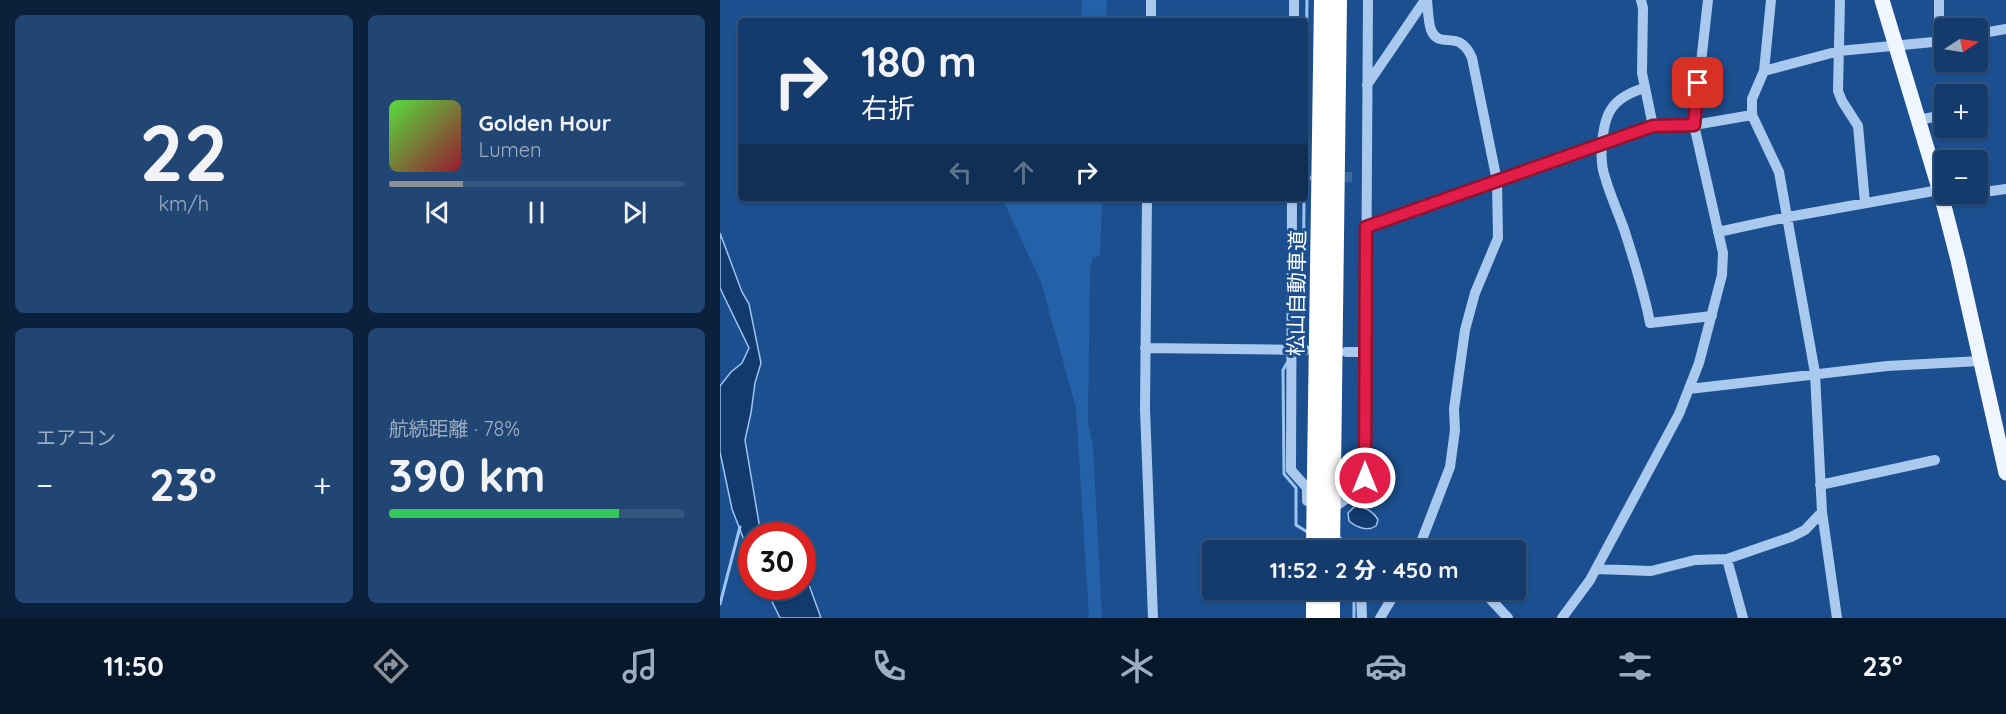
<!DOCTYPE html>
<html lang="ja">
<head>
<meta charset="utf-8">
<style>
  :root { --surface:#143b6b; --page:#214673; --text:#f1f3f6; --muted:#9dadc1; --line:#33557e; --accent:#8c9099 }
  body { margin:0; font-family:Quicksand,"Noto Sans JP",sans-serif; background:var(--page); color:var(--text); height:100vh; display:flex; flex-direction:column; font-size:22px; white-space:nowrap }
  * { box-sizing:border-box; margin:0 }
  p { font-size:20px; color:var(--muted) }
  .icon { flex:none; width:33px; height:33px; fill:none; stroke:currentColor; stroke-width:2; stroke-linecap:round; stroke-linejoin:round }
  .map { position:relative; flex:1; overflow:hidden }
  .sheet { display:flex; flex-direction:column; gap:15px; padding:15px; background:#0b203b; width:720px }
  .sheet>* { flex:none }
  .hud { position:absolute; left:18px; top:18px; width:570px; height:183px; border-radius:6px; box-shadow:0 2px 4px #0004,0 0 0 2px var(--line); background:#143b6b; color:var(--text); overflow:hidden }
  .needle { width:39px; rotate:78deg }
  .buttons { position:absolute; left:1214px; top:18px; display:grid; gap:12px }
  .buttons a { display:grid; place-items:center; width:54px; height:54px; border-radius:6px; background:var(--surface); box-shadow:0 2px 4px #0004,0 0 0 2px var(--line); font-size:30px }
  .speed { position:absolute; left:18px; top:522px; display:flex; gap:12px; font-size:30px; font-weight:700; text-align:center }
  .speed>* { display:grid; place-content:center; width:78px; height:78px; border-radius:50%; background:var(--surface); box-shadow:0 2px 4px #0004,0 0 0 2px var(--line); line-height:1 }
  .speed .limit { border:9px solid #d22; background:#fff; color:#111 }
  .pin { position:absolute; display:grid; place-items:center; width:51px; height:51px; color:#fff; margin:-26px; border-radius:12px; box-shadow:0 3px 9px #0006 }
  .me { position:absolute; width:66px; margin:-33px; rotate:0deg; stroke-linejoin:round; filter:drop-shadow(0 0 4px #0008) }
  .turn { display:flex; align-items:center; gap:21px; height:126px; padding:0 24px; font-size:27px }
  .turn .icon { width:78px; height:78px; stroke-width:2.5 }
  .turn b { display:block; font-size:42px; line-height:51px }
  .lanes { display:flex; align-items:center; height:57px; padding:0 24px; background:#0003; justify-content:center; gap:30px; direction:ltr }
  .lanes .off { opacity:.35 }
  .big { font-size:45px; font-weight:800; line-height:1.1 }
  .sheet .tile { flex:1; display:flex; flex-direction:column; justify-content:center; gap:9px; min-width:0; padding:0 21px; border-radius:9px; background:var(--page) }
  .sheet .dial { align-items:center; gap:0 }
  .dial b { font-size:78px; line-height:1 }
  .song { display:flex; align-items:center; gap:18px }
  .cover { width:72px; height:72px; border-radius:9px; background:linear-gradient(135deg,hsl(110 70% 55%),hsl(350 70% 35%)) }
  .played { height:6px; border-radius:3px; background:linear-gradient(90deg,var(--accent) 25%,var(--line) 25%) }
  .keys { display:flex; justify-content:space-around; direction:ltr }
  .heat { display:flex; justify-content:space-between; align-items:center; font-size:33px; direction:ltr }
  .charge { height:9px; border-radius:4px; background:linear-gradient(90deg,#34c759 78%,var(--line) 0) }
  .sheet .tiles { flex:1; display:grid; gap:15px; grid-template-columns:repeat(2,1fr) }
  .trip { position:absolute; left:482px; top:540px; width:324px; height:60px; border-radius:6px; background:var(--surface); box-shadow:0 2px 4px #0004,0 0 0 2px var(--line); font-weight:800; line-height:60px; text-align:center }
  .tabs { display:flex; height:96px; justify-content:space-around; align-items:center; background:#08182b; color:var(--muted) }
  .tabs .icon { width:42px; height:42px }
  .tabs .current { color:var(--accent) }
  .tabs b { font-size:27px; color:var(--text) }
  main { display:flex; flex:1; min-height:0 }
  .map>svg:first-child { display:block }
  .green { fill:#2461a8 }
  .water { fill:#123a6d; stroke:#9cc4f0; stroke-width:1.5 }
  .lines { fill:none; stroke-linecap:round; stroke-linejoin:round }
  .stream { stroke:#9cc4f0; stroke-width:3 }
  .minor-tunnel { stroke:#3d69a0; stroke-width:10; stroke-dasharray:10 5; stroke-linecap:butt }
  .minor { stroke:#a9c9ee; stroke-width:10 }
  .major { stroke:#f0f6ff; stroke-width:15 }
  .highway { stroke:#fff; stroke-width:18 }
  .highway-bridge { stroke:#fff; stroke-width:18 }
  .route-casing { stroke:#92132f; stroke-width:15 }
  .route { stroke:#e11d48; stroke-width:10 }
  .labels { text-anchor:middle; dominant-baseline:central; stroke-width:6; stroke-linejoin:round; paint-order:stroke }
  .street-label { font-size:21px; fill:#fff; stroke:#1b4f8f }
</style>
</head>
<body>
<main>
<section class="sheet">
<div class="tiles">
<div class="tile dial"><b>22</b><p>km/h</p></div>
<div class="tile">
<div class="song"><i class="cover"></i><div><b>Golden Hour</b><p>Lumen</p></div></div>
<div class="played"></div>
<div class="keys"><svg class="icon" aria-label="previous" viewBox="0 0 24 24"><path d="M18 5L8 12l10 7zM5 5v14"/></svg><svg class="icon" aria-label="pause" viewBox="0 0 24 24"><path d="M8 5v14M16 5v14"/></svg><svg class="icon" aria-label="next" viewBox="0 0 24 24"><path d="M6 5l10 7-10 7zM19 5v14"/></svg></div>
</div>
<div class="tile"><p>エアコン</p>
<div class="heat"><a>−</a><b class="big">23°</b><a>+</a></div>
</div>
<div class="tile"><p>航続距離 · 78%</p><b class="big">390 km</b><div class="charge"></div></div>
</div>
</section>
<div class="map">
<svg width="1286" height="618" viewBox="0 0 1286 618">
  <rect width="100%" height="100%" fill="#1b4f8f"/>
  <path class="green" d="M362,0h25l-1,21h-25z
    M280,198h102l-2,58 -7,2 -3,10 -2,155 5,22 9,173h-13l-13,-210 -35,-126 -38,-82z"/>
  <path class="water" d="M0,233l22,59 7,12 12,59 -6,20 -4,30 -6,27 16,95 -9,1 -1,22 -19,-49 -12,-57v-66l11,-14 11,-9 7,-15 -29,-60z
    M635,506c9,0 19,6 23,14l-2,6c-9,6 -20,1 -27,-5l-1,-8z
    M83,574l5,8 13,36h-41l-15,-31 37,-1z"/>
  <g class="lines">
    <path class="stream" d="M585,135l2,-135
      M575,346l8,-15 1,-133
      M567,363l-4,7 1,104 12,14v37l13,8
      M634,590v28
      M0,604l20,-77"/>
    <path class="minor-tunnel" d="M610,177h22"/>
    <path class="minor" d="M921,0l2,8 -1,65 11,53
      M1051,0l-7,71 -12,28v16l27,57 36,201 7,139 15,106
      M1120,0l-2,91 4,10 16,25 7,77
      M431,21v-21
      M574,21v-21
      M1257,34l29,-5
      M1219,42v-42
      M1044,71l75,-20 105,-10
      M647,85l58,-85
      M924,88c-32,10 -40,25 -42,57 -1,11 -1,21 3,32 5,18 13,35 19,52 10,31 20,62 26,94l62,-7
      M1198,120l26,-5
      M585,178h1
      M1257,193l29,-4
      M427,198l-2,211 8,209
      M572,198l-1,272 16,18v13
      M1222,198l33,-4
      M646,227l287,-101 41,-1 58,-10
      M998,232l70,-15 151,-27
      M425,348l161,2
      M626,352h19
      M969,389l198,-23 93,-5
      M1100,485l115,-25
      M609,511l31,-22 5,-11 3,-478
      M609,535l22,15
      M698,550l32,-83 5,-37 -1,-21 11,-79 10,-37 23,-55 -1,-57 -25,-123c-13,-31 -32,-7 -41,-28 -3,-9 -3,-21 -4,-30
      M1007,559l16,59
      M876,569l55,2 44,-11 32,-1 64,-22 14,-7 17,-18
      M641,590l1,28
      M762,590l26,28
      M660,618l17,-28
      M842,618l28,-38 89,-166 20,-51 23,-88 1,-22 -29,-128 14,-125"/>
    <path class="major" d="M1162,0l60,198 16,62 48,213"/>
    <path class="highway" d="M596,472l7,-472
      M612,472l6,-472
      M595,590v28
      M611,590v28"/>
    <path class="highway-bridge" d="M595,550l1,-78
      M611,550l1,-78"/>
  </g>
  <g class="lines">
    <g class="route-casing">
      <path id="route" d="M645,478l1,-251 287,-101 41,-1 4,-42"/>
    </g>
    <use href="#route" class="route"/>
  </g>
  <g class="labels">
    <g class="street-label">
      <text transform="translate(576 293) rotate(-89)">松山自動車道</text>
    </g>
  </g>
</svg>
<div class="buttons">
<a><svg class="needle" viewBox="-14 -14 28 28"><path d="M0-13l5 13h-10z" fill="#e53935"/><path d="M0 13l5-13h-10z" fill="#9dadc1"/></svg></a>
<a>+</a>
<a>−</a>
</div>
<div class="speed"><div class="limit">30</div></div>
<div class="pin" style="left:978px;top:83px;background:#d93025"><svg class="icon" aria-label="arrive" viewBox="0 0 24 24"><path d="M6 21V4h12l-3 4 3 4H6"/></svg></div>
<svg class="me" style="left:645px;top:478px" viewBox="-20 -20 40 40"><circle r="17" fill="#e11d48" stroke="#fff" stroke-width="3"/><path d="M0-11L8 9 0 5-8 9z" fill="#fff"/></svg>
<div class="trip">11:52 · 2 分 · 450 m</div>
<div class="hud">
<div class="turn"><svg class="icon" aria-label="right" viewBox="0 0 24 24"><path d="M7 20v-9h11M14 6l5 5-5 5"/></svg><div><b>180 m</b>右折</div></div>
<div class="lanes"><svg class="icon off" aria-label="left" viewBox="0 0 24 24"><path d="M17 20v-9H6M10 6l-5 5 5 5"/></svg><svg class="icon off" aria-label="ahead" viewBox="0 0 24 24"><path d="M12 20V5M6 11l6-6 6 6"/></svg><svg class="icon" aria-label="right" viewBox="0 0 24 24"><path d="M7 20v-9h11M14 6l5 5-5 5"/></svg></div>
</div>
</div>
</main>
<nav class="tabs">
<b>11:50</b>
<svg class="icon current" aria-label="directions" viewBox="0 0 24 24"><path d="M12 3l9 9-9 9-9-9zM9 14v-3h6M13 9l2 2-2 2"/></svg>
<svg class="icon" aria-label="music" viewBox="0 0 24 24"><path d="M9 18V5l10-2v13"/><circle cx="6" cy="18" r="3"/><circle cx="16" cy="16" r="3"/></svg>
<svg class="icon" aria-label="phone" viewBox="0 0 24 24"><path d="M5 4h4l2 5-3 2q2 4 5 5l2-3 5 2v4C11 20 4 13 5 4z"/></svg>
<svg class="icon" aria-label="climate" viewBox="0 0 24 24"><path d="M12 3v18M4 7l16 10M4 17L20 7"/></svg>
<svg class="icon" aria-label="car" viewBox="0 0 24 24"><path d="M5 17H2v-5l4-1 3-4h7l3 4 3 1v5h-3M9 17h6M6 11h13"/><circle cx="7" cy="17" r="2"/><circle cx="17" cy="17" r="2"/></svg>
<svg class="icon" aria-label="filters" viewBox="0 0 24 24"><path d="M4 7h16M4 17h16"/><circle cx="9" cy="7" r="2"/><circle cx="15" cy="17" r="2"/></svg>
<b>23°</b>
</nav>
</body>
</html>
